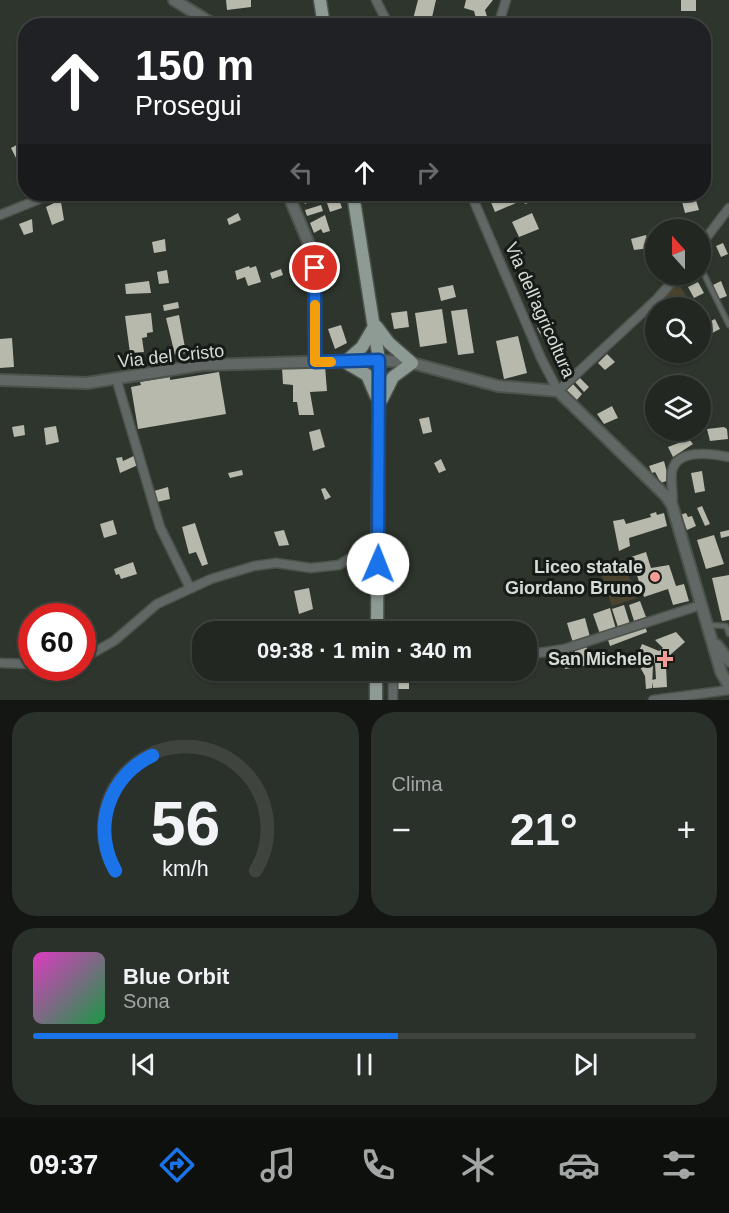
<!DOCTYPE html>
<html lang="it">
<head>
<meta charset="utf-8">
<style>
  :root { --surface:#222821; --page:#2a302a; --text:#f1f3f6; --muted:#a2a6a5; --line:#3f443f; --accent:#1a73e8 }
  body { margin:0; font-family:Helvetica,sans-serif; background:var(--page); color:var(--text); height:100vh; display:flex; flex-direction:column; font-size:22px; white-space:nowrap }
  * { box-sizing:border-box; margin:0 }
  p { font-size:20px; color:var(--muted) }
  .icon { flex:none; width:33px; height:33px; fill:none; stroke:currentColor; stroke-width:2; stroke-linecap:round; stroke-linejoin:round }
  .map { position:relative; height:700px; overflow:hidden }
  .drawer { display:flex; flex-direction:column; gap:12px; padding:12px; background:#131612; flex:1 }
  .drawer>* { flex:none }
  .top-card { position:absolute; left:18px; top:18px; width:693px; height:183px; border-radius:24px; box-shadow:0 2px 4px #0004,0 0 0 2px var(--line); background:#202124; color:#fff; overflow:hidden }
  .needle { width:39px; rotate:339deg }
  .controls { position:absolute; left:645px; top:219px; display:grid; gap:12px }
  .controls a { display:grid; place-items:center; width:66px; height:66px; border-radius:50%; background:var(--surface); box-shadow:0 2px 4px #0004,0 0 0 2px var(--line); font-size:30px }
  .speed { position:absolute; left:18px; top:603px; display:flex; gap:12px; font-size:30px; font-weight:700; text-align:center }
  .speed>* { display:grid; place-content:center; width:78px; height:78px; border-radius:50%; background:var(--surface); box-shadow:0 2px 4px #0004,0 0 0 2px var(--line); line-height:1 }
  .speed .limit { border:9px solid #d22; background:#fff; color:#111 }
  .pin { position:absolute; display:grid; place-items:center; width:51px; height:51px; color:#fff; margin:-26px; border:3px solid #fff; border-radius:50%; box-shadow:0 2px 6px #0007 }
  .me { position:absolute; width:66px; margin:-33px; rotate:1deg; stroke-linejoin:round; filter:drop-shadow(0 0 4px #0008) }
  .turn { display:flex; align-items:center; gap:21px; height:126px; padding:0 18px; font-size:27px }
  .turn .icon { width:78px; height:78px; stroke-width:2.5 }
  .turn b { display:block; font-size:42px; line-height:51px }
  .lanes { display:flex; align-items:center; height:57px; padding:0 18px; background:#0003; justify-content:center; gap:30px; direction:ltr }
  .lanes .off { opacity:.35 }
  .big { font-size:45px; font-weight:700; line-height:1.1 }
  .drawer .widget { flex:1; display:flex; flex-direction:column; justify-content:center; gap:9px; min-width:0; padding:0 21px; border-radius:24px; background:var(--page) }
  .drawer .dial { align-items:center; gap:0 }
  .dial svg { height:156px; overflow:visible; fill:none; stroke:var(--line); stroke-width:7; stroke-linecap:round; text-anchor:middle }
  .dial text { fill:var(--text); stroke:none }
  .song { display:flex; align-items:center; gap:18px }
  .cover { width:72px; height:72px; border-radius:9px; background:linear-gradient(135deg,hsl(310 70% 55%),hsl(140 70% 35%)) }
  .played { height:6px; border-radius:3px; background:linear-gradient(90deg,var(--accent) 55%,var(--line) 55%) }
  .keys { display:flex; justify-content:space-around; direction:ltr }
  .heat { display:flex; justify-content:space-between; align-items:center; font-size:33px; direction:ltr }
  .drawer .tiles { flex:1; display:grid; gap:12px; grid-template-columns:1fr 1fr }
  .widget:last-child { grid-column:span 2 }
  .trip { position:absolute; left:192px; top:621px; width:345px; height:60px; border-radius:24px; background:var(--surface); box-shadow:0 2px 4px #0004,0 0 0 2px var(--line); font-weight:700; line-height:60px; text-align:center }
  .menu { display:flex; height:96px; justify-content:space-around; align-items:center; background:#0e100d; color:var(--muted) }
  .menu .icon { width:42px; height:42px }
  .menu .active { color:var(--accent) }
  .menu b { font-size:27px; color:var(--text) }
  .map>svg:first-child { display:block }
  .green { fill:#4a442f }
  .building { fill:#b6b9ac }
  .lines { fill:none; stroke-linecap:round; stroke-linejoin:round }
  .service-casing { stroke:#4c534b; stroke-width:7 }
  .minor-casing { stroke:#4c534b; stroke-width:11 }
  .tertiary-casing { stroke:#4c534b; stroke-width:14 }
  .primary-casing { stroke:#4c534b; stroke-width:15 }
  .service { stroke:#616764; stroke-width:4 }
  .minor { stroke:#616764; stroke-width:8 }
  .tertiary { stroke:#616764; stroke-width:10 }
  .primary { stroke:#8e9a94; stroke-width:12 }
  .route-casing { stroke:#114b97; stroke-width:15 }
  .route { stroke:#1a73e8; stroke-width:10 }
  .slow { stroke:#f59e0b; stroke-width:10 }
  .poi-dot { fill:#f59c95; stroke:#171b17; stroke-width:2 }
  .labels { text-anchor:middle; dominant-baseline:central; stroke-width:6; stroke-linejoin:round; paint-order:stroke }
  .street-label { font-size:18px; fill:#d7dcd6; stroke:#171b17 }
  .poi-label { font-size:18px; font-weight:bold; fill:#d7dcd6; stroke:#171b17; text-anchor:end }
</style>
</head>
<body>
<div class="map">
<svg width="729" height="700" viewBox="0 0 729 700">
  <rect width="100%" height="100%" fill="#2d352c"/>
  <path class="green" d="M678,282l14,25h-29l-3,-6z
    M623,559l14,39 -25,8 -13,-39z"/>
  <path class="building" d="M226,0h25v7l-24,3z
    M418,0h18l-6,26 -18,-3z
    M466,0h27l-8,10 4,13 -12,-1 -3,-11 -10,-3z
    M681,0h15v11h-15z
    M668,22h17v4h-17z
    M26,140v15l-9,5 -6,-12z
    M97,194h14l1,4 -13,3z
    M300,194h24l-19,10z
    M491,194h52l1,2 -12,5 -2,-4 1,5 -6,2 -2,-4 -28,12 -7,-17z
    M680,194h14l5,16 -14,3z
    M338,196l4,12 -12,4 -4,-12z
    M56,202h5l3,18 -12,5 -6,-18z
    M321,205l2,6 -16,5 -2,-6z
    M238,213l3,7 -12,5 -2,-6z
    M532,213l7,16 -20,8 -7,-15z
    M325,215l5,16 -7,2 -2,-4 -7,4 -4,-10z
    M32,219l1,13 -9,3 -5,-11z
    M646,235l4,13 -16,2 -3,-11z
    M165,239l1,12 -12,2 -2,-11z
    M723,243l5,11 -7,3 -5,-11z
    M249,266l1,2 6,-2 5,16 -13,4 -3,-9 -8,3 -2,-9z
    M281,269l2,6 -11,4 -2,-6z
    M167,270l2,13 -10,1 -2,-12z
    M149,281l2,12 -25,1 -1,-10z
    M721,281l6,15 -8,3 -6,-14z
    M698,282l6,11 -10,5 -6,-11z
    M453,285l3,12 -15,4 -3,-13z
    M178,302l1,6 -15,3 -1,-6z
    M442,309l5,34 -27,4 -5,-34z
    M467,309l7,44 -16,2 -7,-44z
    M656,310v13l-5,3 -6,-7z
    M407,311l2,16 -15,2 -3,-16z
    M151,313l2,19 -6,1v4l-5,1 2,14 -14,1 -5,-37z
    M179,315l7,38 -11,2 -9,-37z
    M715,319l5,10 -8,4 -5,-10z
    M548,323l2,13 -8,1 -5,-9z
    M341,325l6,18 -12,6 -7,-20z
    M518,336l9,37 -23,6 -8,-38z
    M12,338l2,29 -14,1v-29z
    M607,354l8,8 -10,8 -7,-7z
    M325,366l2,25 -17,1 4,23h-15l-2,-13h-4v-17l-10,-1 -1,-16z
    M219,372l7,42 -88,15 -7,-42 10,-2 -1,-3 30,-5v3z
    M580,378l9,9 -5,5 -9,-10z
    M573,384l9,10 -6,7 -10,-10z
    M612,406l6,12 -14,6 -7,-10z
    M429,417l3,15 -9,2 -4,-15z
    M24,425l1,10 -11,2 -2,-10z
    M56,426l3,16 -13,3 -2,-17z
    M724,427l3,2 1,10 -18,2 -3,-12z
    M320,429l5,18 -12,4 -4,-19z
    M689,439l4,5 -20,13 -5,-10z
    M136,455l2,10 -18,8 -4,-15 6,-1 1,4z
    M441,459l5,11 -7,3 -5,-10z
    M664,461l5,19 -8,3 -6,-11 -3,1 -3,-7z
    M242,470l1,5 -13,3 -2,-5z
    M702,471l3,20 -10,2 -4,-20z
    M168,487l2,12 -13,3 -3,-11z
    M325,488l6,9 -6,3 -4,-11z
    M702,506l8,18 -5,2 -8,-18z
    M656,512l1,3 7,-2 3,13 -38,12 1,8 -11,5 -6,-30 11,-2 2,5 25,-7 -1,-3z
    M686,513l2,4 4,-1 4,10 -9,4 -7,-15z
    M113,520l4,14 -13,4 -4,-14z
    M195,523l13,41 -6,2 -6,-14 -7,2 -7,-27z
    M284,530l5,15 -10,1 -5,-14z
    M729,530v6l-8,2 -1,-6z
    M714,535l10,29 -18,5 -9,-29z
    M646,552l5,16 18,-3 7,21 8,-2 5,17 -16,4 -5,-16 -24,8 -13,-40z
    M133,562l4,12 -16,5 -2,-5 -3,1 -2,-6z
    M729,575v45l-7,1 -10,-43z
    M309,588l4,21 -14,5 -5,-23z
    M640,601l6,16 -12,4 -5,-16z
    M624,605l6,19 -12,3 -6,-18z
    M610,608l6,21 -16,5 -7,-20z
    M585,618l5,19 -17,6 -6,-20z
    M645,626l2,6 -37,14 -2,-6z
    M676,632l9,10 -15,13 -4,11 1,21 -14,1 -1,-8 4,-1 -1,-16 -18,-7 5,-12 17,7 4,-3 -8,-8z
    M586,645l3,14 4,-1 2,6 -30,5 -3,-10 -5,1 -1,-5 17,-3 3,5 -2,-10z
    M635,658l18,6 -1,24 -6,1 -1,-13z
    M409,674v15h-12v-14z"/>
  <g class="lines">
    <g class="service-casing">
      <path id="service" d="M700,266l29,59
        M708,625l18,1 3,8"/>
    </g>
    <g class="minor-casing">
      <path id="minor" d="M376,0l13,26
        M498,26l8,-26
        M471,194l70,164 17,33 99,-92 22,-25
        M0,215l52,-21
        M700,246l29,-38
        M116,378l44,149 30,61
        M672,505c2,-12 -2,-23 0,-34 5,-23 42,-17 57,-14
        M526,655l38,-6 137,-44
        M82,659l32,-18 43,-37 54,-25 43,-13 22,-3 35,5 28,-3 39,-24
        M0,663l32,1
        M393,700v-25l17,-5
        M653,700l76,-10"/>
    </g>
    <g class="tertiary-casing">
      <path id="tertiary" d="M174,0l42,26
        M288,194l26,62 1,106
        M0,380l87,3 115,-18 177,-5 33,3 86,23 60,5 107,104 7,10 49,167 8,14
        M717,645l12,16"/>
    </g>
    <g class="primary-casing">
      <path id="primary" d="M320,0l4,26
        M353,194l26,166 -2,272
        M375,325l-13,22 -17,15 22,13 9,21
        M377,327l12,16 23,20 -19,14 -11,22
        M376,700v-30"/>
    </g>
    <use href="#service" class="service"/>
    <use href="#minor" class="minor"/>
    <use href="#tertiary" class="tertiary"/>
    <use href="#primary" class="primary"/>
  </g>
  <g class="lines">
    <g class="route-casing">
      <path id="route" d="M315,268v94l64,-2 -1,204"/>
    </g>
    <use href="#route" class="route"/>
    <path class="slow" d="M315,305v57h16"/>
  </g>
  <g class="poi-dot">
    <circle cx="655" cy="577" r="6"/>
    <path d="M662 650h6v6h6v6h-6v6h-6v-6h-6v-6h6z"/>
  </g>
  <g class="labels">
    <g class="street-label">
      <text transform="translate(540 310) rotate(66)">Via dell'agricoltura</text>
      <text transform="translate(171 356) rotate(-6)">Via del Cristo</text>
    </g>
    <g class="poi-label">
      <text x="643" y="567">Liceo statale<tspan x="643" dy="21">Giordano Bruno</tspan></text>
      <text x="652" y="659">San Michele</text>
    </g>
  </g>
</svg>
<div class="controls">
<a><svg class="needle" viewBox="-14 -14 28 28"><path d="M0-13l5 13h-10z" fill="#e53935"/><path d="M0 13l5-13h-10z" fill="#a2a6a5"/></svg></a>
<a><svg class="icon" aria-label="search" viewBox="0 0 24 24"><circle cx="10" cy="10" r="6"/><path d="M15 15l6 6"/></svg></a>
<a><svg class="icon" aria-label="layers" viewBox="0 0 24 24"><path d="M12 4l9 5-9 5-9-5zM3 14l9 5 9-5"/></svg></a>
</div>
<div class="speed"><div class="limit">60</div></div>
<div class="pin" style="left:315px;top:268px;background:#d93025"><svg class="icon" aria-label="arrive" viewBox="0 0 24 24"><path d="M6 21V4h12l-3 4 3 4H6"/></svg></div>
<svg class="me" style="left:378px;top:564px" viewBox="-20 -20 40 40"><circle r="19" fill="#fff"/><path d="M0-13L10 11 0 6-10 11z" fill="#1a73e8"/></svg>
<div class="trip">09:38 · 1 min · 340 m</div>
<div class="top-card">
<div class="turn"><svg class="icon" aria-label="ahead" viewBox="0 0 24 24"><path d="M12 20V5M6 11l6-6 6 6"/></svg><div><b>150 m</b>Prosegui</div></div>
<div class="lanes"><svg class="icon off" aria-label="left" viewBox="0 0 24 24"><path d="M17 20v-9H6M10 6l-5 5 5 5"/></svg><svg class="icon" aria-label="ahead" viewBox="0 0 24 24"><path d="M12 20V5M6 11l6-6 6 6"/></svg><svg class="icon off" aria-label="right" viewBox="0 0 24 24"><path d="M7 20v-9h11M14 6l5 5-5 5"/></svg></div>
</div>
</div>
<section class="drawer">
<div class="tiles">
<div class="widget dial"><svg viewBox="0 0 100 80">
<path d="M14 69A42 42 0 1 1 86 69"/>
<path d="M14 69A42 42 0 0 1 33 10" stroke="#1a73e8"/>
<text x="50" y="56" font-size="32" font-weight="700">56</text>
<text x="50" y="72" font-size="11">km/h</text>
</svg></div>
<div class="widget"><p>Clima</p>
<div class="heat"><a>−</a><b class="big">21°</b><a>+</a></div>
</div>
<div class="widget">
<div class="song"><i class="cover"></i><div><b>Blue Orbit</b><p>Sona</p></div></div>
<div class="played"></div>
<div class="keys"><svg class="icon" aria-label="previous" viewBox="0 0 24 24"><path d="M18 5L8 12l10 7zM5 5v14"/></svg><svg class="icon" aria-label="pause" viewBox="0 0 24 24"><path d="M8 5v14M16 5v14"/></svg><svg class="icon" aria-label="next" viewBox="0 0 24 24"><path d="M6 5l10 7-10 7zM19 5v14"/></svg></div>
</div>
</div>
</section>
<nav class="menu">
<b>09:37</b>
<svg class="icon active" aria-label="directions" viewBox="0 0 24 24"><path d="M12 3l9 9-9 9-9-9zM9 14v-3h6M13 9l2 2-2 2"/></svg>
<svg class="icon" aria-label="music" viewBox="0 0 24 24"><path d="M9 18V5l10-2v13"/><circle cx="6" cy="18" r="3"/><circle cx="16" cy="16" r="3"/></svg>
<svg class="icon" aria-label="phone" viewBox="0 0 24 24"><path d="M5 4h4l2 5-3 2q2 4 5 5l2-3 5 2v4C11 20 4 13 5 4z"/></svg>
<svg class="icon" aria-label="climate" viewBox="0 0 24 24"><path d="M12 3v18M4 7l16 10M4 17L20 7"/></svg>
<svg class="icon" aria-label="car" viewBox="0 0 24 24"><path d="M5 17H2v-5l4-1 3-4h7l3 4 3 1v5h-3M9 17h6M6 11h13"/><circle cx="7" cy="17" r="2"/><circle cx="17" cy="17" r="2"/></svg>
<svg class="icon" aria-label="filters" viewBox="0 0 24 24"><path d="M4 7h16M4 17h16"/><circle cx="9" cy="7" r="2"/><circle cx="15" cy="17" r="2"/></svg>
</nav>
</body>
</html>
